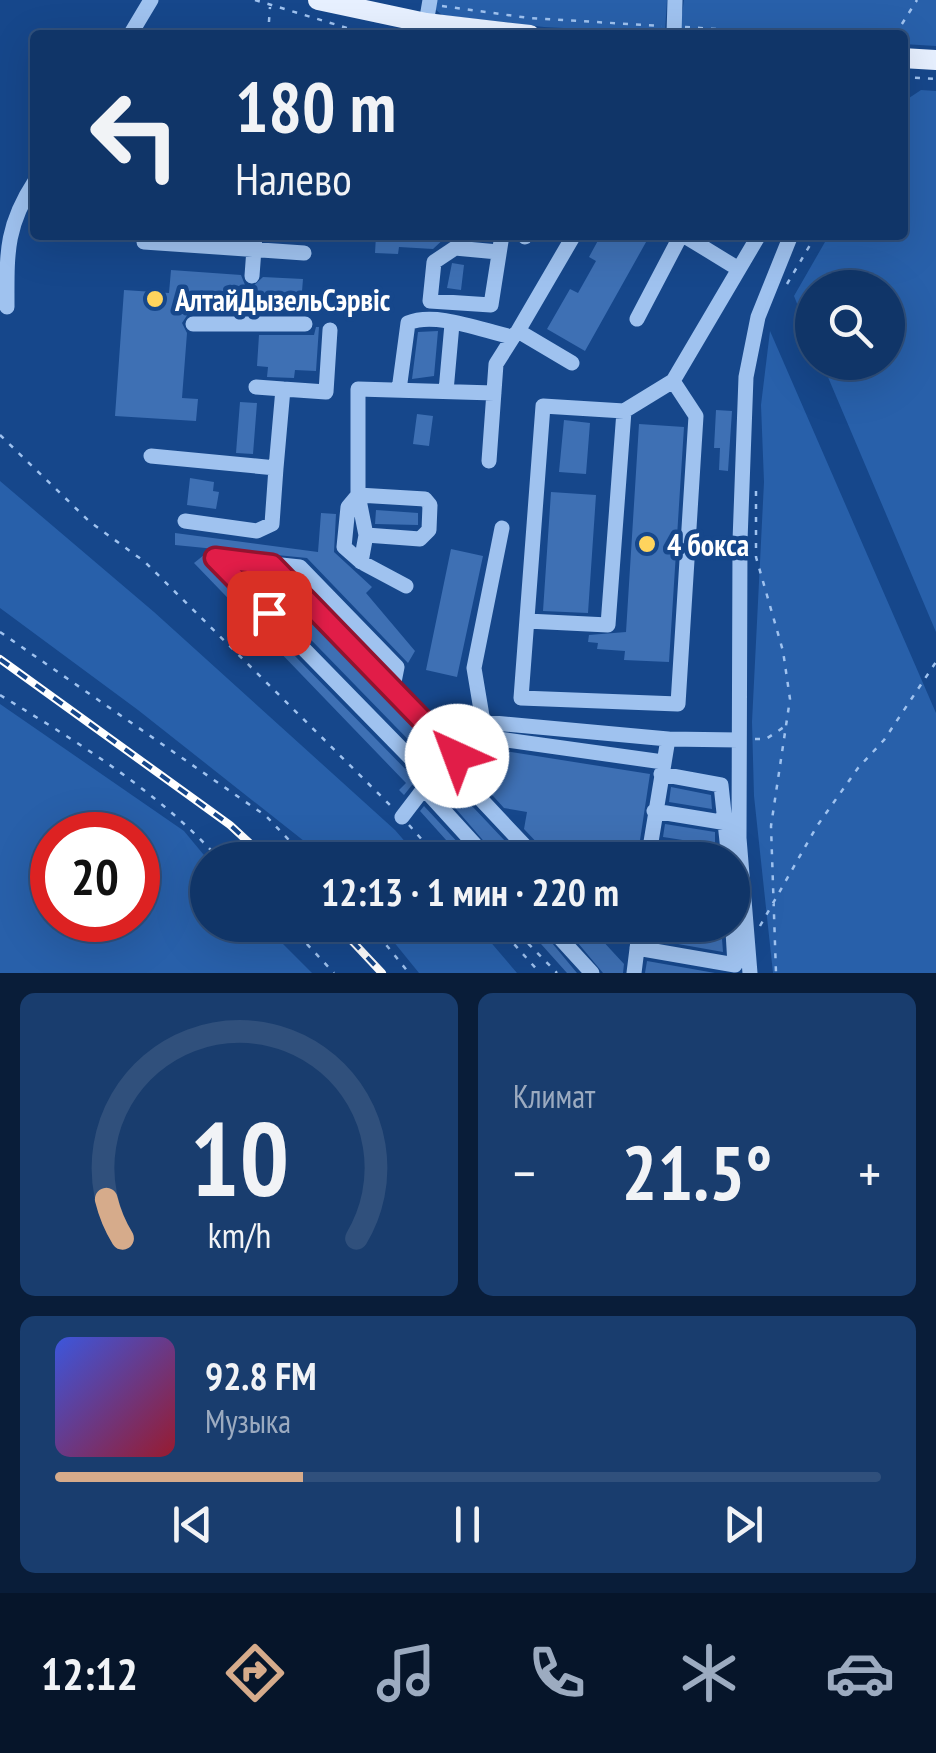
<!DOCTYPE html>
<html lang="ru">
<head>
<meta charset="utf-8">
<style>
  :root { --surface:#103568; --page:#193d6e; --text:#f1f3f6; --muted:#9cabc0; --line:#30507c; --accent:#d6ab8b }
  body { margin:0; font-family:"PT Sans Narrow",sans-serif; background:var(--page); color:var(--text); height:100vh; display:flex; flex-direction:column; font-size:38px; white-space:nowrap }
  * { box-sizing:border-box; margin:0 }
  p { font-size:32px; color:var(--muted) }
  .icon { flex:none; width:55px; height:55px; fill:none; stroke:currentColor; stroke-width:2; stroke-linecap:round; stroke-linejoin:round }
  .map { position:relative; height:973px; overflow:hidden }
  .side { display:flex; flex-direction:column; gap:20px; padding:20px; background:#091d39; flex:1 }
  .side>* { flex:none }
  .hud { position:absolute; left:30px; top:30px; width:878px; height:210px; border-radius:10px; box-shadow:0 10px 40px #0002,0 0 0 2px var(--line); background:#103568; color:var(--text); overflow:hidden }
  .fabs { position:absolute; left:795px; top:270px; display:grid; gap:20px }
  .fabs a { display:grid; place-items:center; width:110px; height:110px; border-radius:50%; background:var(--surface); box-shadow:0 10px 40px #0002,0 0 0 2px var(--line); font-size:50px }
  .speed { position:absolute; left:30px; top:812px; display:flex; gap:20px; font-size:50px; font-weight:700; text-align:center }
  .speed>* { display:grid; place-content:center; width:130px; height:130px; border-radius:50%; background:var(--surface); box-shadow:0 10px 40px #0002,0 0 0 2px var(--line); line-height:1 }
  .speed .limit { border:15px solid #d22; background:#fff; color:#111 }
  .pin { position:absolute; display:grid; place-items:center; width:85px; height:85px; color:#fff; margin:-42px; border-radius:20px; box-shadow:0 5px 15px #0006 }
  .me { position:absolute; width:110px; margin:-55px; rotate:317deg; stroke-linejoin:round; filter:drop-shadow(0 0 8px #0008) }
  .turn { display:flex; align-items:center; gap:35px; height:210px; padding:0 40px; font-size:45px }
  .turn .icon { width:130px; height:130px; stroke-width:2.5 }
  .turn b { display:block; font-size:70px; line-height:85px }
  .big { font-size:75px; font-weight:600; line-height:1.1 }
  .side .widget { flex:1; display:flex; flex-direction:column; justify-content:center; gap:15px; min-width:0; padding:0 35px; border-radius:15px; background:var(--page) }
  .side .dial { align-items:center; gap:0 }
  .dial svg { height:260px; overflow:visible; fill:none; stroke:var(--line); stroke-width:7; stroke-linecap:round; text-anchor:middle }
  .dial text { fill:var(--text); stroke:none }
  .song { display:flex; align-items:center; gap:30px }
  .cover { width:120px; height:120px; border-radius:15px; background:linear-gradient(135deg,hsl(230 70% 55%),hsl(350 70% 35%)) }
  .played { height:10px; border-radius:5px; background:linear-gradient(90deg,var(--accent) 30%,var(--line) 30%) }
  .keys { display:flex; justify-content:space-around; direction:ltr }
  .heat { display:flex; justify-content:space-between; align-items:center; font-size:55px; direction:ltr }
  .side .tiles { flex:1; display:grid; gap:20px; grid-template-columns:1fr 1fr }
  .widget:last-child { grid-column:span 2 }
  .trip { position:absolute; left:190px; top:842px; width:560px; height:100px; border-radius:50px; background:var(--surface); box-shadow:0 10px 40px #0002,0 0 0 2px var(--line); font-weight:600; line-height:100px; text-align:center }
  .menu { display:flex; height:160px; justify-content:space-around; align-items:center; background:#06152a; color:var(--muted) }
  .menu .icon { width:70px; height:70px }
  .menu .active { color:var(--accent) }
  .menu b { font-size:45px; color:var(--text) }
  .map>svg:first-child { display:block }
  .green { fill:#2860aa; fill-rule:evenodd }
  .building { fill:#3e70b4 }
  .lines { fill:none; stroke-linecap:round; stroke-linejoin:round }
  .path { stroke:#9fc2ef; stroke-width:2.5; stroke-dasharray:5 8; stroke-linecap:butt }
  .minor { stroke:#9fc2ef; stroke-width:15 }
  .major { stroke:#e7f0ff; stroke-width:20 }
  .rail-casing { stroke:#fff; stroke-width:8 }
  .rail { stroke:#16478b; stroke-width:4; stroke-dasharray:11; stroke-linecap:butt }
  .route-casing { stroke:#92132f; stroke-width:25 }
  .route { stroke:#e11d48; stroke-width:18 }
  .poi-dot { fill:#ffd45d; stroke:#16478b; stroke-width:4 }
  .labels { text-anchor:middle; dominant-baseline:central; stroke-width:9; stroke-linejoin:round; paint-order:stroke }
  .poi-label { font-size:30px; font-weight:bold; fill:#fff; stroke:#16478b; text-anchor:start }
</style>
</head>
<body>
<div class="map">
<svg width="936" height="973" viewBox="0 0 936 973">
  <rect width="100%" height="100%" fill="#16478b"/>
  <path class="green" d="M436,0h231l-2,30 -6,3 -115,-6 -102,-12 -7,-6z
    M684,0h252v46l-33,-2 -1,-9 -214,-1 -8,-5z
    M921,90l15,1v541l-114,-269 66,-1v-74h-76v53l-18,-45 35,-61h73l1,-133z
    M770,331l166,382v260h-163l-19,-177 -2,-74 12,-240 -3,-77z
    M0,481l154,131 241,218 26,30h-93l-190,-150 -138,-102z
    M0,704l184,127 24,29v65h56l48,48h-312zM138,835v85h-86v-85z
    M380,925h96l41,48h-98z"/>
  <path class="building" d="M376,235h72l-15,14 -34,-2 -1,7 -23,-1z
    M601,235h49l-65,116 -38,-22 23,-40 8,4 18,-32 -7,-4z
    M452,263l12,2 -3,25 -14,-2z
    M171,270l70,5 4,10 7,2 11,-10 40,2 -2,25 -112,-8 -1,18 -6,9 5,10 -5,65 16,1 -2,22 -81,-5 9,-126 45,3z
    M316,327h3l-3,44 -21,-1 -1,8 -27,-1 1,-10 -11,-1 2,-31h55z
    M438,331l-4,45 -22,3 6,-47z
    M240,402l17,1 -4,51 -17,-1z
    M716,410l16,1 -4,60 -9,-1 1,-22h-6z
    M417,414l16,2 -4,30 -16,-2z
    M564,420l26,3 -4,51 -27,-2z
    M639,424l45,3 -15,235 -45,-2 1,-9 -28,-2 1,-6 -10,-1 1,-7 37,-3z
    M190,478l24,4 -1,9 6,1 -3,17 -29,-4z
    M551,492l45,3 -8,118 -45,-2z
    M376,510l42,3v12l-43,-1z
    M321,513l15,1 -2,38 38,35 -6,6 49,58 -7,12 -101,-105 -132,-13v-12l143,19z
    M451,549l32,7 -26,121 -31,-7z
    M204,555l3,11 209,214 -12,15 -5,-5 7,-7 -212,-220z
    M245,572l21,3 174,180 -9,8z
    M457,705l12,2 3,18 -14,13 -11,-10 8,-7z
    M498,750l152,24 -13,86h-76l1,-8 -19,-3 -19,-20 3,-17 -23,-4 -20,-22 4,-20z
    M449,778l6,10 68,72h-23l-62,-72z
    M671,787l40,8 1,14 -43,-7z
    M424,806l50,54h-10l-44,-49z
    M665,824l50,8v13l-52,-8z
    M524,925h13l40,48h-10z
    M563,925h25l36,39 -1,9h-20z
    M651,925l45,5 26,9 1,13 -73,-13z
    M647,961l68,12h-70z"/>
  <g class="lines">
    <path class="path" d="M255,0l115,35
      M442,6l87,12 133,8
      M685,27l119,8
      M268,35l2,-28
      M895,35l22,-35
      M902,77l34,2
      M787,284l29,-49
      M0,435l90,87 55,40 249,247
      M756,491v66l27,94 7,48 -19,127 5,147
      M0,632l266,184 42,44
      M0,695c79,48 158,96 220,165
      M755,739h11l18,-12
      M409,825l31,35
      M289,925l45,48
      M370,925l39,48
      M497,925l43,48
      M510,925l47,48
      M760,926l57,-100 41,-58 26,-28 52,-78"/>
    <path class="minor" d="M130,35l21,-35
      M424,35l6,-35
      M674,35l1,-35
      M683,235l54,33
      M525,237l1,-2
      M144,242l160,11
      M498,252l-43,-4 -21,14 -4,39 61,4 11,-70
      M252,276l3,-41
      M7,307c0,-53 -2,-80 28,-126
      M637,319l44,-84
      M193,324h112
      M572,363l-54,-32 56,-96
      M256,387l27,2
      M399,390l9,-67c28,-12 75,8 104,14
      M446,391l6,-67
      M624,411l-81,-5 -22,292 157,6 18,-288 -23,-35
      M151,456l125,12 -4,56 -15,7 -72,-10
      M489,461l7,-97 19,-30
      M276,468l7,-79 43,3 4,-62
      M502,528l-28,140 9,54 185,17 71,1
      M361,562l-17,-15 4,-40 10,-12 67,4 5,6 -1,25 -9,9 -54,-4
      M272,565l121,122
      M406,586l-45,-24 5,-27 -8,-40v-106l136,4
      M527,621l81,4 16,-214 49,-30 86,-146
      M661,774l60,11 8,75
      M460,777l78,83
      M431,779l-216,-221 85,9 97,100 -4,20 64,69
      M464,782l28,-44 171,24
      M426,791l63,69
      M654,811l73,12
      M402,817l29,-38 59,-55
      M650,846l79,13
      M648,860l20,-121
      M548,925l44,48
      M599,925l10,10 13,-10
      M706,925l28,5
      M637,948l98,17 -3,-51
      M634,973l6,-48
      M750,973l-11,-135 1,-297 6,-164 12,-60 33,-82"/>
    <path class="major" d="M318,0l108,23 104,12
      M902,58l34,2"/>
    <g class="rail-casing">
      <path id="rail" d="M0,659l230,166 38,35
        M337,925l45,48"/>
    </g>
    <use href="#rail" class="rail"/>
  </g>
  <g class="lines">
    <g class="route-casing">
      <path id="route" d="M269,613l-54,-55 57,7 185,191"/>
    </g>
    <use href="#route" class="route"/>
  </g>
  <g class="poi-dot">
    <circle cx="155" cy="299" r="10"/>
    <circle cx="647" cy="544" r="10"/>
  </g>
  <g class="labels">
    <g class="poi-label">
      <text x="175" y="299">АлтайДызельСэрвіс</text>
      <text x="667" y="544">4 бокса</text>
    </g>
  </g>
</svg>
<div class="fabs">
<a><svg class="icon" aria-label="search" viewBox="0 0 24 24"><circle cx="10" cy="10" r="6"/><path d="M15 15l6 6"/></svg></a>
</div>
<div class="speed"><div class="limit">20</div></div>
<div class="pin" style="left:269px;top:613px;background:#d93025"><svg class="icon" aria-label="arrive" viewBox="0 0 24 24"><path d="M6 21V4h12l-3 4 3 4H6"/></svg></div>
<svg class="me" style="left:457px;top:756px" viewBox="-20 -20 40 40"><circle r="19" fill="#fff"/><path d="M0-13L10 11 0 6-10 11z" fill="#e11d48"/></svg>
<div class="trip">12:13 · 1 мин · 220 m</div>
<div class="hud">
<div class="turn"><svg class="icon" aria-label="left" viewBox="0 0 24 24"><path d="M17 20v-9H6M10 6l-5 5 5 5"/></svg><div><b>180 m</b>Налево</div></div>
</div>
</div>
<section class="side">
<div class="tiles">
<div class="widget dial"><svg viewBox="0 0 100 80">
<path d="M14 69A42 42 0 1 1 86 69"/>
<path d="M14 69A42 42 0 0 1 9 57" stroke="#d6ab8b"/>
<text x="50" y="56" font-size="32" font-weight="700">10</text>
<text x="50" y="72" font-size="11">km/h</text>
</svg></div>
<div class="widget"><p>Климат</p>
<div class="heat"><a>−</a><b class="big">21.5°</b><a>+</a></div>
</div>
<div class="widget">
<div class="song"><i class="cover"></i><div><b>92.8 FM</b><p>Музыка</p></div></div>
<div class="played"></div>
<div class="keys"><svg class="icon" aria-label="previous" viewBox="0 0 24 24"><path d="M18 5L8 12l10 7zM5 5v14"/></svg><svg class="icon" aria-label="pause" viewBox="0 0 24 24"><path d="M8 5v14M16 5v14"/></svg><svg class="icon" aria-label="next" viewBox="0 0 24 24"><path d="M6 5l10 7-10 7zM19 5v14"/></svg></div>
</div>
</div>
</section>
<nav class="menu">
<b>12:12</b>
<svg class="icon active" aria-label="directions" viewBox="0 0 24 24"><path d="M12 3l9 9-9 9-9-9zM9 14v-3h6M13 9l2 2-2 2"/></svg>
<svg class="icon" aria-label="music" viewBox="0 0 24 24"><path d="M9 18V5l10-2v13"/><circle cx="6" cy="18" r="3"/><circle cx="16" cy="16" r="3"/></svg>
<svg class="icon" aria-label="phone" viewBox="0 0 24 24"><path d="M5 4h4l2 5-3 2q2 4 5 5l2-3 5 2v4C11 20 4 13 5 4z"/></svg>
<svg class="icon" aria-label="climate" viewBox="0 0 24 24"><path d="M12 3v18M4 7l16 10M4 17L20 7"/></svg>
<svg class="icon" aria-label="car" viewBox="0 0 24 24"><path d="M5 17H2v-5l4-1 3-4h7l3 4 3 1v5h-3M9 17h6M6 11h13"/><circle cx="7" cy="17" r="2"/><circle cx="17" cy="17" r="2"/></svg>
</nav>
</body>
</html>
